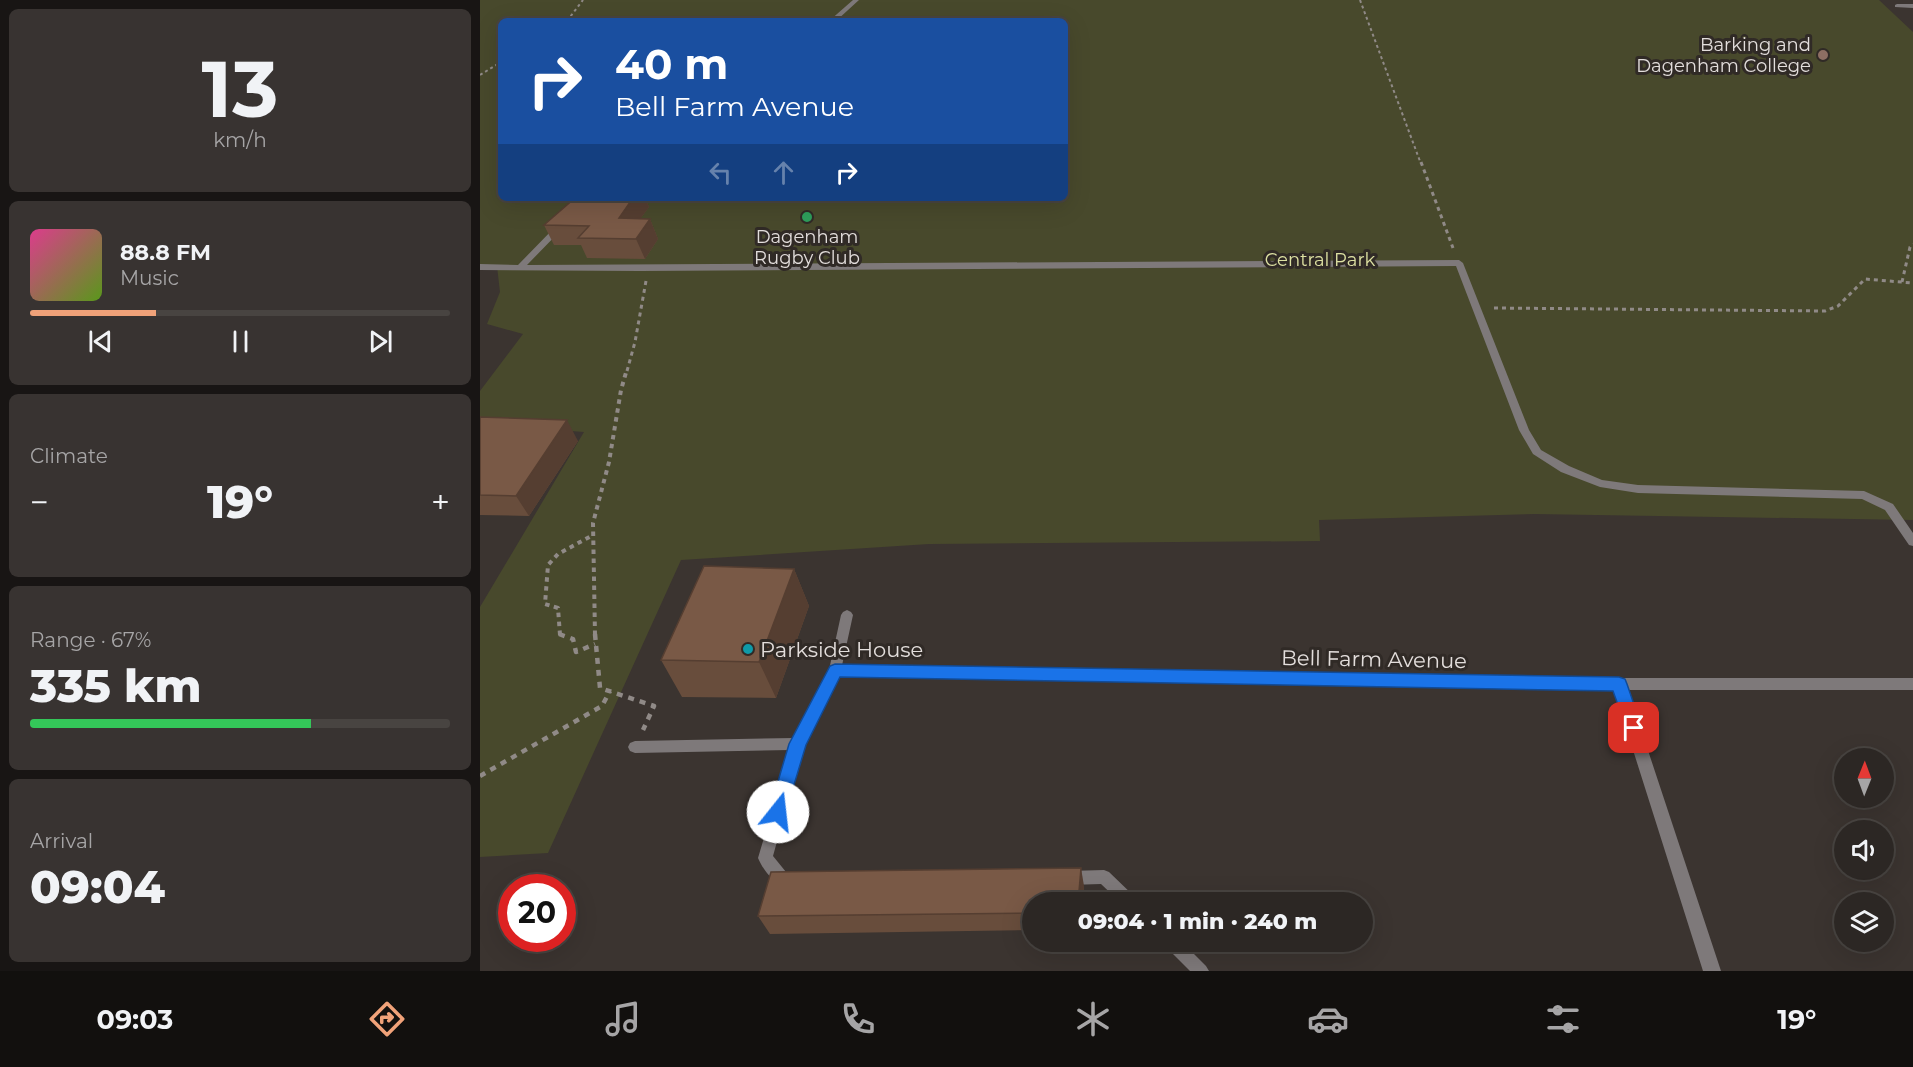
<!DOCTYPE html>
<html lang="en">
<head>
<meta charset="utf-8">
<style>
  :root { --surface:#2c2724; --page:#383331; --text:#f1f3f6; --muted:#a6a5a6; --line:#484441; --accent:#f0a279 }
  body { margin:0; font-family:Montserrat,sans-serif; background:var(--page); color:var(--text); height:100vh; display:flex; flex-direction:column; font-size:22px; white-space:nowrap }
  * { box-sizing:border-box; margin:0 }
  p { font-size:20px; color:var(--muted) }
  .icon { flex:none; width:33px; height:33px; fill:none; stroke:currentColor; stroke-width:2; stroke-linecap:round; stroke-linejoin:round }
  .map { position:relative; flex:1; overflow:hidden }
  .panel { display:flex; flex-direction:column; gap:9px; padding:9px; background:#181514; width:480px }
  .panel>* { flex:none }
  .guide { position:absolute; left:18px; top:18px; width:570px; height:183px; border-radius:9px; box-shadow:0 6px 24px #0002,0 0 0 2px var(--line); background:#1a4fa0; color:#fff; overflow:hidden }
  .needle { width:39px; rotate:1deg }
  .controls { position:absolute; left:1354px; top:748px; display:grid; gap:12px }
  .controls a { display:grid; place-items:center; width:60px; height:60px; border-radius:50%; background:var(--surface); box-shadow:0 6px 24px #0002,0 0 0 2px var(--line); font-size:30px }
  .speed { position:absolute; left:18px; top:874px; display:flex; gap:12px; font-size:30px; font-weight:700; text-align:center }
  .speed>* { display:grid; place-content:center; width:78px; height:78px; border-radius:50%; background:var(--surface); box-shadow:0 6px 24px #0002,0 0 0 2px var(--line); line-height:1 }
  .speed .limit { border:9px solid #d22; background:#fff; color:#111 }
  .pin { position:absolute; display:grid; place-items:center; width:51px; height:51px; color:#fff; margin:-26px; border-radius:12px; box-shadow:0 3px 9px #0006 }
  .me { position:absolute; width:66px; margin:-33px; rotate:16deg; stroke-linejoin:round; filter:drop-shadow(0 0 4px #0008) }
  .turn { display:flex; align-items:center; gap:21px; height:126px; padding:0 18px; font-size:27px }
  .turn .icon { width:78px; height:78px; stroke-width:2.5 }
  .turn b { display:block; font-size:42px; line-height:51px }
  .lanes { display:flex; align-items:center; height:57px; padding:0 18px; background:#0003; justify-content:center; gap:30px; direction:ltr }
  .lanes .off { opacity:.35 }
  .big { font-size:45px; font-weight:800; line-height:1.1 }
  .panel .widget { flex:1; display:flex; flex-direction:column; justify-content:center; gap:9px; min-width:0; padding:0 21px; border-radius:9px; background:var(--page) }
  .panel .dial { align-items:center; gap:0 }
  .dial b { font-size:78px; line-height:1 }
  .song { display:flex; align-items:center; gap:18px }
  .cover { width:72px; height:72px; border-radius:9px; background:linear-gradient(135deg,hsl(330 70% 55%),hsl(90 70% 35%)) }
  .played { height:6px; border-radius:3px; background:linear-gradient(90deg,var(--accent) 30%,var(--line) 30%) }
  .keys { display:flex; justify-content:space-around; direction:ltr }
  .heat { display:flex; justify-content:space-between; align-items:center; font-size:33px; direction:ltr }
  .charge { height:9px; border-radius:4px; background:linear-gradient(90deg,#34c759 67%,var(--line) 0) }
  .trip { position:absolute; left:542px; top:892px; width:351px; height:60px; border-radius:30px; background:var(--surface); box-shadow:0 6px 24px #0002,0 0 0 2px var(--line); font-weight:800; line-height:60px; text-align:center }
  .dock { display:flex; height:96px; justify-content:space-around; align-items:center; background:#12100e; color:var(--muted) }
  .dock .icon { width:42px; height:42px }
  .dock .active { color:var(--accent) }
  .dock b { font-size:27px; color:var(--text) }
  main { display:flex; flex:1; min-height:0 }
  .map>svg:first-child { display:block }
  .green { fill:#48492c; fill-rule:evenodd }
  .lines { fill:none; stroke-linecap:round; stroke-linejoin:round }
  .path-far3 { stroke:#908a87; stroke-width:2; stroke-dasharray:3 3; stroke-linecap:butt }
  .path-far2 { stroke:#908a87; stroke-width:3; stroke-dasharray:4 4; stroke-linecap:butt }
  .path-far1 { stroke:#908a87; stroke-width:4; stroke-dasharray:4.5 4.5; stroke-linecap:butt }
  .path { stroke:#908a87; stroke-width:4.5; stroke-dasharray:6 6; stroke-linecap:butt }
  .service { fill:#7e797a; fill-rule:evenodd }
  .minor { fill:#7e797a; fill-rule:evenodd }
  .wall { fill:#684d3c }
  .shaded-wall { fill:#553e31 }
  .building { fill:#795946; stroke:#553e31; stroke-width:1.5 }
  .route { fill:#1a73e8; stroke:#114b97; stroke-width:1.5 }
  .education-dot { fill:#8d6e63; stroke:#302a26; stroke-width:2 }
  .leisure-dot { fill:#2e9e5b; stroke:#302a26; stroke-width:2 }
  .culture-dot { fill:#0f9aa8; stroke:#302a26; stroke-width:2 }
  .labels { text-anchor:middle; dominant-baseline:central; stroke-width:6; stroke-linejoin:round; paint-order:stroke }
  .far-poi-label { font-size:18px; fill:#e3dedc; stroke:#302a26; text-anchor:end }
  .far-park-label { font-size:18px; fill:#dde1a2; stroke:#302a26 }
  .poi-label { font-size:21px; fill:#e3dedc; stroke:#302a26; text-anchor:start }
  .street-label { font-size:21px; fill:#e3dedc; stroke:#302a26 }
</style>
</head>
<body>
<main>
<section class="panel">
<div class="widget dial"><b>13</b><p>km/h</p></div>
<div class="widget">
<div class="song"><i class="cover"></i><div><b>88.8 FM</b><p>Music</p></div></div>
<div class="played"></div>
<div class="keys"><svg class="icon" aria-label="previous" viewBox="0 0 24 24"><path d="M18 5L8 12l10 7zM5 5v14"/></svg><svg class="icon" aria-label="pause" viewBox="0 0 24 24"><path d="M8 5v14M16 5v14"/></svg><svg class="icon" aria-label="next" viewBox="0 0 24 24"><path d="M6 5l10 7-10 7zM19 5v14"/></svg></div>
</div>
<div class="widget"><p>Climate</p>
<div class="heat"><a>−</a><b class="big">19°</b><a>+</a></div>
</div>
<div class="widget"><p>Range · 67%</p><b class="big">335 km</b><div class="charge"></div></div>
<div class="widget"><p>Arrival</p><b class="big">09:04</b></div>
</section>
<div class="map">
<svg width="1433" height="971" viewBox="0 0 1433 971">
  <rect width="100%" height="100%" fill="#3b3430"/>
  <path class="green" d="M0,0h1399l34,32v488l-378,-6 -216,6 1,21 -391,3 -248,16 -133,293 -68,4v-250l104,-175 -104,-8v-33l43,-57 -36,-10 13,-32 -3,-26 -17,3zM21,21h564v177h-564z"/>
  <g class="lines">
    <path class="path-far3" d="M880,0l61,164
      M87,21l16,-21
      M0,75l21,-13"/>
    <path class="path-far2" d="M941,162l32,86
      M1422,282l8,-35 3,-3
      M1014,308l331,3 13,-5 27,-27 48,4
      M147,371l8,-29 11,-61"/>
    <path class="path-far1" d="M80,635l-2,-27 -13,-4 3,-39 10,-11 35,-19
      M115,635l-2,-112 16,-61 12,-72 6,-21"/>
    <path class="path" d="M79,634l14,5 3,13 19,-8
      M115,634l5,54 54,18 -11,24
      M0,776l122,-70 8,-15"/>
    <path class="service" d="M373,0h6l-23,21h-7z
      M76,226h3l4,2 -36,37 932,-5 4,3 66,167 12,20 28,16 33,14 36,5 226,6 29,13 20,29v13l-4,-1 -24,-35 -23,-11 -224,-6 -38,-6 -39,-15 -28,-18 -14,-24 -63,-164 -816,5 -160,-1v-6l38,1z
      M367,610l4,2 2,3 -12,55 -37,74 -31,112 13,16 6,2 2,5 -2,5c-15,6 -29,-14 -34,-26l32,-108 -155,3 -5,-2 -2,-4 2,-4 5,-2 159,-3 35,-68 12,-55 2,-3z
      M624,870l5,2 27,26 2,5h-17l-20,-19 -32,1 -5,-2 -2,-5 2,-5 5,-2z
      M684,942h18l24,24 3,5h-19l-24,-24z"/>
    <path class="minor" d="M1417,4h16v4l-18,-1v-2z
      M355,664l784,14h294v12h-285l93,281h-18l-89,-281 -779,-14 -5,-2 -2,-4 2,-4z"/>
  </g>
  <path class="wall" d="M95,198h70l4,9 -9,12h10l8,20 -13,20 -58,-1 -6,-13h-27l-10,-20z
    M0,417l98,24 -49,75 -49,-1z
    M314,569l15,37 -33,92 -94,-1 -21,-37z
    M604,886l-1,17h-51v27l-262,4 -12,-18z"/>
  <path class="shaded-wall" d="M153,198h12l4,9 -22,30 -8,-19z
    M170,219l8,20 -13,20 -9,-20z
    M87,420l11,21 -49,75 -13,-20z
    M314,569l15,37 -33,92 -17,-36z
    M601,868l3,18 -1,17h-5z"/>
  <path class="building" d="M95,198h58l-14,20 31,1 -14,20 -58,-1 11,-12 -45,-1z
    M0,417l87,3 -51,76 -36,-1z
    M224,566l90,3 -35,93 -98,-2z
    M601,868l-3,35h-46v10l-274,3 13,-44z"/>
  <path class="route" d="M355,664l784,13 6,2 2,5 15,44 -3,5 -5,2 -6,-2 -15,-42 -773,-14 -34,68 -22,73 -6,2 -6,-2 -3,-6 20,-68 41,-78z"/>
  <circle class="education-dot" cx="1343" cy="55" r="6"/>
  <circle class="leisure-dot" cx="327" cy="217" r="6"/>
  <circle class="culture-dot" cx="268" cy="649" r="6"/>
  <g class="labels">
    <g class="far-poi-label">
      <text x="1331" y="45">Barking and<tspan x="1331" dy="21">Dagenham College</tspan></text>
      <text x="327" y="237" text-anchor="middle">Dagenham<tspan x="327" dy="21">Rugby Club</tspan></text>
    </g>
    <g class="far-park-label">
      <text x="840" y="260">Central Park</text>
    </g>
    <g class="poi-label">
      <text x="280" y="649">Parkside House</text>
    </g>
    <g class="street-label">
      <text transform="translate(894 659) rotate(1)">Bell Farm Avenue</text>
    </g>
  </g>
</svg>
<div class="controls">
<a><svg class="needle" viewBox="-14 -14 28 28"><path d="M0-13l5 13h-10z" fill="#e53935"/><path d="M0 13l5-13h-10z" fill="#a6a5a6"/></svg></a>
<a><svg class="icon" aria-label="sound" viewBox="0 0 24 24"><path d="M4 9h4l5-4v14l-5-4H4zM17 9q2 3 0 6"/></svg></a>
<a><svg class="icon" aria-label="layers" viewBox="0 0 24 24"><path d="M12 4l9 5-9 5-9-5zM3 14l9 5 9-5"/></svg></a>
</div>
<div class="speed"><div class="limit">20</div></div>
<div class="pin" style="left:1154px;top:728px;background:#d93025"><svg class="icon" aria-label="arrive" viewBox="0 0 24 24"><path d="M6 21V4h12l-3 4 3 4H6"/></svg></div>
<svg class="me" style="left:298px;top:812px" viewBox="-20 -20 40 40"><circle r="19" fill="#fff"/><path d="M0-13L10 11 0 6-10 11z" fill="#1a73e8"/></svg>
<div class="trip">09:04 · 1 min · 240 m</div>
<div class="guide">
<div class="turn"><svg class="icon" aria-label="right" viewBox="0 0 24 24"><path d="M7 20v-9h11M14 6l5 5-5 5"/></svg><div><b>40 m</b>Bell Farm Avenue</div></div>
<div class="lanes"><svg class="icon off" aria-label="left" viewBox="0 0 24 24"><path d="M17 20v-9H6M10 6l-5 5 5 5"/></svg><svg class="icon off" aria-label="ahead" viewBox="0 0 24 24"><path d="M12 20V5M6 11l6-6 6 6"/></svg><svg class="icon" aria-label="right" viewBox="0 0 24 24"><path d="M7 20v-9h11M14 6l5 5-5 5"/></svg></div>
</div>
</div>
</main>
<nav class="dock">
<b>09:03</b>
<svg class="icon active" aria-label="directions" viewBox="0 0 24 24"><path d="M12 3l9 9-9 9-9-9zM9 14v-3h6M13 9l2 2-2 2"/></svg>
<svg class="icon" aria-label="music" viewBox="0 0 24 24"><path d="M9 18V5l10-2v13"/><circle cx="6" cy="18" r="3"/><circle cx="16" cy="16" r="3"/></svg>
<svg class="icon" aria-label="phone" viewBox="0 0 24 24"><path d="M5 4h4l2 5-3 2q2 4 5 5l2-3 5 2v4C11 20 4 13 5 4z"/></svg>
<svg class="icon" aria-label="climate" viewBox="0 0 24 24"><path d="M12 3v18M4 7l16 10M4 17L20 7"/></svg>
<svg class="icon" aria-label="car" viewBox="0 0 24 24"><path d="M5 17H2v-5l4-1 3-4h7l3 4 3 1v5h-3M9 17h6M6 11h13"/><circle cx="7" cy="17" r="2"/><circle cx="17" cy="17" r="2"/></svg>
<svg class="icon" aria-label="filters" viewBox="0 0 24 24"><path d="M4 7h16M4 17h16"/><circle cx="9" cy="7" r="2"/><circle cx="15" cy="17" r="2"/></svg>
<b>19°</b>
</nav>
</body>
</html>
